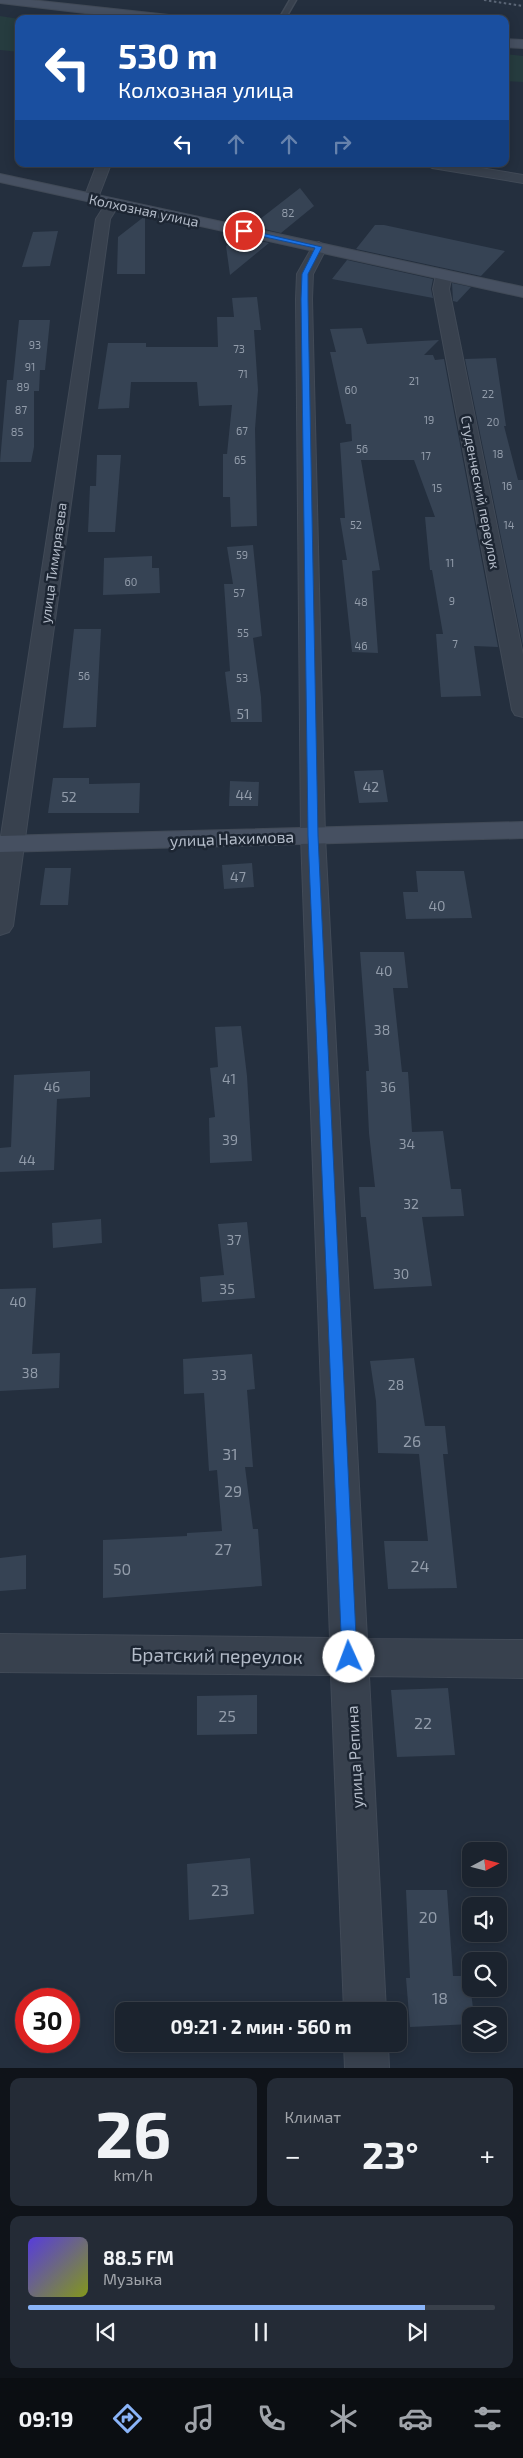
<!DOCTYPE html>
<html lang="ru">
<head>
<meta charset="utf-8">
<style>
  :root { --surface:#1b232e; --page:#242b36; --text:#f1f3f6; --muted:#a0a4aa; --line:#39404a; --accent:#8ab4f8 }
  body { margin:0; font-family:"Exo 2",sans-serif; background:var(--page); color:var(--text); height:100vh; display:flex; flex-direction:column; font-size:19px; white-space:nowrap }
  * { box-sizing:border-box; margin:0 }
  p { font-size:16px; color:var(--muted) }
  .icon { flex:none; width:28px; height:28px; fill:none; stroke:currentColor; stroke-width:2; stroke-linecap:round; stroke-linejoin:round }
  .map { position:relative; height:2068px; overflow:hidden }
  .drawer { display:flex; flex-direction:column; gap:10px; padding:10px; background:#0f1319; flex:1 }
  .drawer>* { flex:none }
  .guide { position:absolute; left:15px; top:15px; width:494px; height:152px; border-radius:10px; box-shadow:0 2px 12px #0003,0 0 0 1px var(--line); background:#1a4fa0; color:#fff; overflow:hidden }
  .needle { width:32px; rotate:83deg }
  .fabs { position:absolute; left:462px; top:1842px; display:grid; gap:10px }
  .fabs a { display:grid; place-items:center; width:45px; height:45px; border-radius:10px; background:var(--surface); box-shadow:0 2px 12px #0003,0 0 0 1px var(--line); font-size:25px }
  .speed { position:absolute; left:15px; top:1988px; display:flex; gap:10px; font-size:25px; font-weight:700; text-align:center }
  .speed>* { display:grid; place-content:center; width:65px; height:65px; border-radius:50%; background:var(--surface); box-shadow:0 2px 12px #0003,0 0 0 1px var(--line); line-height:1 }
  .speed .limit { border:8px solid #d22; background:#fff; color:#111 }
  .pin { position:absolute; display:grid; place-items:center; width:42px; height:42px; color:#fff; margin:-21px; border:2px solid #fff; border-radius:50%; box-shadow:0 1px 5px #0007 }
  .me { position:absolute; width:55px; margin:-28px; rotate:358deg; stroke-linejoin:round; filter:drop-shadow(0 0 4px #0008) }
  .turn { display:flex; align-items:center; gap:18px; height:105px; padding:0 20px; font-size:22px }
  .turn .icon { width:65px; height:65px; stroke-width:2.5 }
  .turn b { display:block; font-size:35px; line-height:42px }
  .lanes { display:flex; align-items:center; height:48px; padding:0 20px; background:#0003; justify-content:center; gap:25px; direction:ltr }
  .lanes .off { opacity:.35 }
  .big { font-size:38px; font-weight:700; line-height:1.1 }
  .drawer .widget { flex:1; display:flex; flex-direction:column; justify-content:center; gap:8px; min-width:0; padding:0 18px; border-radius:10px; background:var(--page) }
  .drawer .dial { align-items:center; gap:0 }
  .dial b { font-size:65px; line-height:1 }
  .song { display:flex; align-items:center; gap:15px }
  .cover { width:60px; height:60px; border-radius:8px; background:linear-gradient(135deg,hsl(250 70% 55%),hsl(70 70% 35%)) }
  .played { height:5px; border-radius:2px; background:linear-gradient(90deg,var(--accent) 85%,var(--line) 85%) }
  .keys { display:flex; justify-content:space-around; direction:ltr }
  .heat { display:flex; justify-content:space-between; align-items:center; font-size:28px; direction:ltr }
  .drawer .tiles { flex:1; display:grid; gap:10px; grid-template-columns:1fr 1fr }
  .widget:last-child { grid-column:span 2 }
  .trip { position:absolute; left:115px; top:2002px; width:292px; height:50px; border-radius:10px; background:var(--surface); box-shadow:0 2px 12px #0003,0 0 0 1px var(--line); font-weight:700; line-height:50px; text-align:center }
  .menu { display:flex; height:80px; justify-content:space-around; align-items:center; background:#0b0e12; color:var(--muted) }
  .menu .icon { width:35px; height:35px }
  .menu .current { color:var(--accent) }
  .menu b { font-size:22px; color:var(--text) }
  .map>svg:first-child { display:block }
  .green { fill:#263c3f }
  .building { fill:#364354 }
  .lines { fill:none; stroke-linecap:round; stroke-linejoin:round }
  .lane-casing { stroke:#414a57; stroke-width:3 }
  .street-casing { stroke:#414a57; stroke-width:2 }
  .secondary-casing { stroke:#414a57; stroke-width:2 }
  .lane { fill:#38414e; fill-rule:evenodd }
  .street { fill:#38414e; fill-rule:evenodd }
  .secondary { fill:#465061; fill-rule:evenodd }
  .rail { stroke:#5a6575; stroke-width:2; stroke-dasharray:2.5 2.5; stroke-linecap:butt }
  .route { fill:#1a73e8; stroke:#114b97 }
  .labels { text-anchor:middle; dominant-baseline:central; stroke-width:5; stroke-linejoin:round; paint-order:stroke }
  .far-number-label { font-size:11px; fill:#929caa }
  .far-street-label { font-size:14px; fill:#b4bcc9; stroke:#1d2633 }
  .number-label { font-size:14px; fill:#929caa }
  .street-label { font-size:16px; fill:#b4bcc9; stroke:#1d2633 }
  .near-number-label { font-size:16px; fill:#929caa }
  .near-street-label { font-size:19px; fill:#b4bcc9; stroke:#1d2633 }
</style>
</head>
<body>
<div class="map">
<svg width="523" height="2068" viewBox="0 0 523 2068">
  <rect width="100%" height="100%" fill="#242f3e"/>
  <path class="green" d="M0,16l19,3v33l-19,-2z
    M505,54l18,2v26l-18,-1z"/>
  <path class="building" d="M300,188l14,18 -33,27 -30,-7z
    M145,216v58h-28l1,-37z
    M375,225h9l121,26 -24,25 -125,-27z
    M58,231l-8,35 -28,1 11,-35z
    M238,236l31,7 -39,32 -4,-29z
    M347,260l86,19 -2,10 2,9 -101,-19z
    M452,283l19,4 -14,15 -4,-1z
    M257,297l4,33h-7l4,60 -3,39 2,97 -26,1 -1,-30h-7v-43h4l5,-49 -33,1 -2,-24h-66l-2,26 -31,1 2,-14 8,-52h38v4h72l-1,-30h17l-2,-19z
    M19,320h31l-5,50h-5l-1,21h-5v56l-3,15h-31l7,-82h6z
    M362,328l5,16 72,-4 -15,15h9l2,5 9,-1 54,288 -24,-1 7,50 -40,1 -5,-63h7l-11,-64h-2l-5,-53h10l-21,-57h-53l19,110 -8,1 6,82 -26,-1 -10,-92h5l-7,-42h5l-5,-75 12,-2 -1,-17h-5l-16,-72h6l-6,-23z
    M496,358l10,68h-2l14,54h5v166l-58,-287z
    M97,455h24l-6,77h-27l2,-46h6z
    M253,545l9,91 -9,2 8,59 1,25h-31l-6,-50 5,-1 -6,-87h9l-6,-37z
    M152,556v12h7l1,25 -57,2 1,-37z
    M74,629h27l-5,98 -33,1z
    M383,770l5,32 -29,1 -5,-32z
    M53,778h36v6l51,-1 -1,30h-91z
    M230,781l29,1 -1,24h-29z
    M252,863l2,24 -30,2 -2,-24z
    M45,868h26l-3,37h-28z
    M416,871h48l8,47 -66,1 -3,-27h15z
    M360,952h44l4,36h-15l9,84h6l4,60 31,-1 8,58h10l3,27 -42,1 10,69 -58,3 -8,-72h-5l-2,-30h16l-6,-54 -3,-62h3z
    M241,1026l6,50 5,85 -42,2 -1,-45 6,-1 -5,-49 8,-1 -3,-40z
    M90,1071v26l-33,2 -3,71 -54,2v-24l11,-1 3,-72z
    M101,1219l1,24 -49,5 -1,-25z
    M247,1222l8,76 -53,4 -2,-25 24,-2 -6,-51z
    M36,1288l-4,66 28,-1 -1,35 -59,3v-102z
    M252,1354l3,35 -8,1 6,77h-8l8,62h5l4,57 -159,12v-58l84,-4v-3l35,-2 -5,-61 -8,1 -5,-78 -20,1 -1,-35z
    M414,1358l11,68h20l3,28h-5l14,134 -69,1 -4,-48h44l-9,-87 -41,-1 -2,-52 -6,-40z
    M26,1555v34l-26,2v-33z
    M448,1688l7,67 -58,2 -6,-67z
    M257,1695v39l-60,1v-39z
    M250,1858l4,56 -65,6 -2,-56z
    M406,1890h41l6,86h16l5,40h-3v8l-61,3 -4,-49h4z"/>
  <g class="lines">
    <g class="lane-casing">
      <path id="lane" d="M290,0h6l-11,19h-6z"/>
    </g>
    <g class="street-casing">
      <path id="street" d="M97,164h14l-13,34 -7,4 -7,-4z
        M425,164h31l67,11v8l-91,-15z
        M113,199l7,4 -10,16 -97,707 -4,6 -9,3v-93l96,-623 12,-19z
        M319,242l8,5 -14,27 -1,25 13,537 42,803 156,1v38l-154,-2 17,335h-42l-13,-336 -331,-3v-38l330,4 -29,-802 -5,-537 1,-25 17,-30z
        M444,270l8,5 -3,14 74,366v62l-8,-2 -3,-5 -79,-421 3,-14z
        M344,2044h44l1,24h-44z"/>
    </g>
    <g class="secondary-casing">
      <path id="secondary" d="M0,0h31l138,15 6,4h-39l-136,-16z
        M505,39l18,1v8l-18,-1z
        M0,174l523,113v10l-523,-115z
        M523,822v16l-523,14v-16z"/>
    </g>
    <use href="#lane" class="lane"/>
    <use href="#street" class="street"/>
    <use href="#secondary" class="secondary"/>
    <path class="rail" d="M484,0l39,6"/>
  </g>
  <path class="route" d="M244,229l78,18 -14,27v25l10,537 39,821 -2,5 -6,2 -5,-2 -2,-5 -34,-821 -7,-537 1,-25 13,-26 -73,-16z"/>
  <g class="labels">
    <g class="far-number-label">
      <text x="288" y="212">82</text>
      <text x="35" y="344">93</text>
      <text x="239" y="348">73</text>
      <text x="30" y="366">91</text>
      <text x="243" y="373">71</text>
      <text x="414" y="380">21</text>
      <text x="23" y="386">89</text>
      <text x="351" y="389">60</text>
      <text x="488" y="393">22</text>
      <text x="21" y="409">87</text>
      <text x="429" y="419">19</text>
      <text x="493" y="421">20</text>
      <text x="242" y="430">67</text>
      <text x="17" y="431">85</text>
      <text x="362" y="448">56</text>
      <text x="498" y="453">18</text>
      <text x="426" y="455">17</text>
      <text x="240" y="459">65</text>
      <text x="507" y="485">16</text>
      <text x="437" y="487">15</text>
      <text x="356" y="524">52</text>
      <text x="509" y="524">14</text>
      <text x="242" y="554">59</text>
      <text x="450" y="562">11</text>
      <text x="131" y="581">60</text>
      <text x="239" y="592">57</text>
      <text x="452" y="600">9</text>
      <text x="361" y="601">48</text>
      <text x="243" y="632">55</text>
      <text x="455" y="643">7</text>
      <text x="361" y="645">46</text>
      <text x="84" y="675">56</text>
      <text x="242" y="677">53</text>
    </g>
    <g class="far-street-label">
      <text transform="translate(144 210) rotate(12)">Колхозная улица</text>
      <text transform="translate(481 492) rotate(79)">Студенческий переулок</text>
      <text transform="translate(53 563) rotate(-82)">улица Тимирязева</text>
    </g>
    <g class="number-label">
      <text x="243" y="713">51</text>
      <text x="371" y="786">42</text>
      <text x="244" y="794">44</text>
      <text x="69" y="796">52</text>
      <text x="238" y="876">47</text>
      <text x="437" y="905">40</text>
      <text x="384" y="970">40</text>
      <text x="382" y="1029">38</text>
      <text x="229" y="1078">41</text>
      <text x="52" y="1086">46</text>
      <text x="388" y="1086">36</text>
      <text x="230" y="1139">39</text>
      <text x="407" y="1143">34</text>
      <text x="27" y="1159">44</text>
      <text x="411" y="1203">32</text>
      <text x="234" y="1239">37</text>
      <text x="401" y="1273">30</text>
      <text x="227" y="1288">35</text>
      <text x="18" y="1301">40</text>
      <text x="30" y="1372">38</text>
      <text x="219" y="1374">33</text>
      <text x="396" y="1384">28</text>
    </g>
    <g class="street-label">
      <text transform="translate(232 838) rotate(-2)">улица Нахимова</text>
      <text transform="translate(354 1757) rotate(-93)">улица Репина</text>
    </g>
    <g class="near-number-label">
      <text x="412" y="1440">26</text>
      <text x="230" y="1453">31</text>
      <text x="233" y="1490">29</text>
      <text x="223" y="1548">27</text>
      <text x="420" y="1565">24</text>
      <text x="122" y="1568">50</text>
      <text x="227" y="1715">25</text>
      <text x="423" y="1722">22</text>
      <text x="220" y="1889">23</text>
      <text x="428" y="1916">20</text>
      <text x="440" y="1997">18</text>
    </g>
    <g class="near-street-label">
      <text transform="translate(217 1655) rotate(1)">Братский переулок</text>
    </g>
  </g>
</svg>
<div class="fabs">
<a><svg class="needle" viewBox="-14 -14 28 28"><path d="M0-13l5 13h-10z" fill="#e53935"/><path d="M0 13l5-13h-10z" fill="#a0a4aa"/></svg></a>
<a><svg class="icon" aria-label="sound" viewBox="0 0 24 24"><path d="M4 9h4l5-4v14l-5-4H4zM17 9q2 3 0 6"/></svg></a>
<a><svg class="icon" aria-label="search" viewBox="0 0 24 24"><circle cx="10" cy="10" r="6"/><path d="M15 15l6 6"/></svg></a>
<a><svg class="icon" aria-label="layers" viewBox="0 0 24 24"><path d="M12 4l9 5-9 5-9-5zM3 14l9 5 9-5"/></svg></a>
</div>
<div class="speed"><div class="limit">30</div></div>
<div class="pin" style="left:244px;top:231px;background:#d93025"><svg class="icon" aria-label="arrive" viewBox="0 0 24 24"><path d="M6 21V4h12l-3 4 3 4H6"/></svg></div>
<svg class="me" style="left:349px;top:1657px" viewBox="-20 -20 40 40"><circle r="19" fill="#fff"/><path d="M0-13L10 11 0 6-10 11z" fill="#1a73e8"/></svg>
<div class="trip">09:21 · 2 мин · 560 m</div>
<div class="guide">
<div class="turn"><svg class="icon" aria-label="left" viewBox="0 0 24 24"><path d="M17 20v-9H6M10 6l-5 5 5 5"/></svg><div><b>530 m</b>Колхозная улица</div></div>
<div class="lanes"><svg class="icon" aria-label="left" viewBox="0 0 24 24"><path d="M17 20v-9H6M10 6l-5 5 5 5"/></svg><svg class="icon off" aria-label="ahead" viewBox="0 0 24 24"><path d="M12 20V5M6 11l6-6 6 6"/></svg><svg class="icon off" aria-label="ahead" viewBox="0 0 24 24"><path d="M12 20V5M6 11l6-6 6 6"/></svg><svg class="icon off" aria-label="right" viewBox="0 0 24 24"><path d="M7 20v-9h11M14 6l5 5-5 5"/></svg></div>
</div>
</div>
<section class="drawer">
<div class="tiles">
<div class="widget dial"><b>26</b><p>km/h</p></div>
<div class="widget"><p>Климат</p>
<div class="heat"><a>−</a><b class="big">23°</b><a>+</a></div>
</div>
<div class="widget">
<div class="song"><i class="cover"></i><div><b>88.5 FM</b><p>Музыка</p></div></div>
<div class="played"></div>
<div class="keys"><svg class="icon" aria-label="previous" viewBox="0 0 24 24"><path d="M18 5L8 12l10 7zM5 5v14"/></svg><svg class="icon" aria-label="pause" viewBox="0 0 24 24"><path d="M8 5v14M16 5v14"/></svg><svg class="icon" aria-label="next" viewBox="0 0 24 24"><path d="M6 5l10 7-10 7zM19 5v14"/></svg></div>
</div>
</div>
</section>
<nav class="menu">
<b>09:19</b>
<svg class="icon current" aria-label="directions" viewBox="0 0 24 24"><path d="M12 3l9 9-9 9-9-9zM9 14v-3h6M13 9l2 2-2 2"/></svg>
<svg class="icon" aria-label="music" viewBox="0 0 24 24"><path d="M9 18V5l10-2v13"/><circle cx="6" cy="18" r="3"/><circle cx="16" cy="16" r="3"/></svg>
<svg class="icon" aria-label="phone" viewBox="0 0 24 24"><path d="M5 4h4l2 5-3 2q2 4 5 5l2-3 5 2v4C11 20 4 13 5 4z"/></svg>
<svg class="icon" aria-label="climate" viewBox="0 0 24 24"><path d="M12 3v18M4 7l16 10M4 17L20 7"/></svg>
<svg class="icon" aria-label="car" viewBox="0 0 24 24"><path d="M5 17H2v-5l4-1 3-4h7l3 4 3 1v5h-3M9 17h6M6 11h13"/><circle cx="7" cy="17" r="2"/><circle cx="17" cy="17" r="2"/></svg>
<svg class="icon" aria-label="filters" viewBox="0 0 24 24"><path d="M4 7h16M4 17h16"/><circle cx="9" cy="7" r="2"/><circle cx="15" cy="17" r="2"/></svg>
</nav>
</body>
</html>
